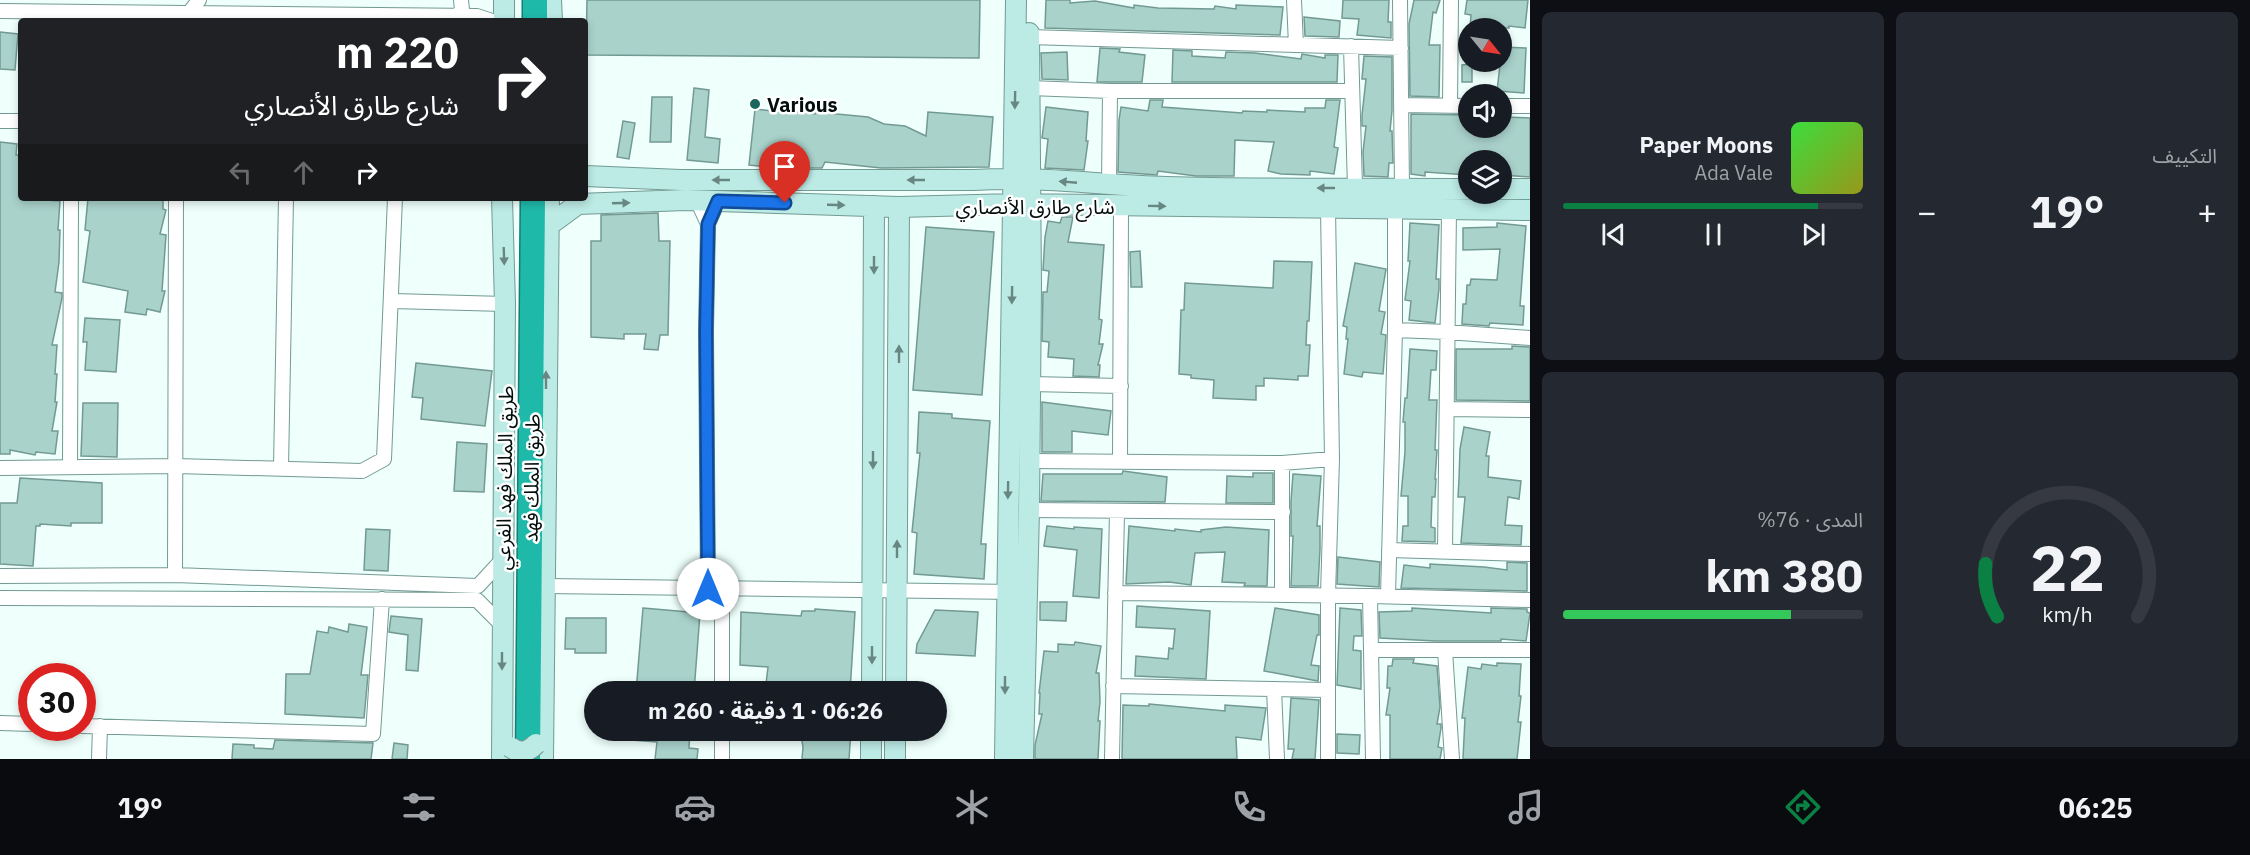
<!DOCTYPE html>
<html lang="ar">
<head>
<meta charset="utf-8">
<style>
  :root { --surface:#171b24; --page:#242831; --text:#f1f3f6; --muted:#9ea1a6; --line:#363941; --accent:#0b8043 }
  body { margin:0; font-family:"IBM Plex Sans","Noto Sans Arabic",sans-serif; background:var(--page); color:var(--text); direction:rtl; height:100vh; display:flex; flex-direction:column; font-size:22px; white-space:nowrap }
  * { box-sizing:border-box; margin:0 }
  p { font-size:20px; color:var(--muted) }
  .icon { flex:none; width:33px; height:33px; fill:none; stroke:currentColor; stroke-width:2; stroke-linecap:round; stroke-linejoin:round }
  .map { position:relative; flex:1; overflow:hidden; direction:ltr }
  .panel { display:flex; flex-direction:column; gap:12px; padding:12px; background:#0d0f14; width:720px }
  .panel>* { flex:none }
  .hud { position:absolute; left:18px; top:18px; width:570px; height:183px; border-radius:6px; box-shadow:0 3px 9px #0003; direction:rtl; background:#202124; color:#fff; overflow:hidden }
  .needle { width:39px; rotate:120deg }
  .buttons { position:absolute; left:1458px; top:18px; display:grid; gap:12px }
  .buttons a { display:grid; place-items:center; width:54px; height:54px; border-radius:50%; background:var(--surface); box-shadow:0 3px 9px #0003; font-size:30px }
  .speed { position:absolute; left:18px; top:663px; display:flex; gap:12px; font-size:30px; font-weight:700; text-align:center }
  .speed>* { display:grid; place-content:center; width:78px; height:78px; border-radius:50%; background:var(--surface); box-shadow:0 3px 9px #0003; line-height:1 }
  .speed .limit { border:9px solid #d22; background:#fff; color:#111 }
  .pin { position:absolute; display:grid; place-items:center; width:51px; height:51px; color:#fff; margin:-62px -26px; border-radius:50% 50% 50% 0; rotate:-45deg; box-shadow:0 0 6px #0007 }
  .pin .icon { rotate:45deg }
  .me { position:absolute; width:66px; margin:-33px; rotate:0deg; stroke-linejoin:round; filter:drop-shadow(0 0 4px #0008) }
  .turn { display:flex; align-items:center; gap:21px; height:126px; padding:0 30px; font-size:27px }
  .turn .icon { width:78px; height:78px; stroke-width:2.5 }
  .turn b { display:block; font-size:42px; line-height:51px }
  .lanes { display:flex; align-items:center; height:57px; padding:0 30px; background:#0003; justify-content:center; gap:30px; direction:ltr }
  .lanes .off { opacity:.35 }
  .big { font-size:45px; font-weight:700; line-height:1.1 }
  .panel .tile { flex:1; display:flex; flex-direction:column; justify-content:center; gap:9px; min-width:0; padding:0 21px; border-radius:9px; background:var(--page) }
  .panel .dial { align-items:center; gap:0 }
  .dial svg { height:156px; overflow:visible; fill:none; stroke:var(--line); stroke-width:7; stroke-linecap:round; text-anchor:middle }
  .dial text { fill:var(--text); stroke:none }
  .song { display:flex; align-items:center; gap:18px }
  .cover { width:72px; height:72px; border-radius:9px; background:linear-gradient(135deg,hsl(120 70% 55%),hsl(60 70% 35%)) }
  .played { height:6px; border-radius:3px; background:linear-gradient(90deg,var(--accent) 85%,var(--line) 85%) }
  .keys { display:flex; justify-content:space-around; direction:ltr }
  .heat { display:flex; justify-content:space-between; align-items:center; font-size:33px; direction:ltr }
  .charge { height:9px; border-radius:4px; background:linear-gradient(90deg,#34c759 76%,var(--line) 0) }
  .panel .tiles { flex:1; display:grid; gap:12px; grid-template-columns:repeat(2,1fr) }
  .trip { position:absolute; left:584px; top:681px; width:363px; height:60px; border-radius:30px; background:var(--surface); box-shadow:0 3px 9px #0003; font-weight:700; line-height:60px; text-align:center; direction:rtl }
  .dock { display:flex; height:96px; justify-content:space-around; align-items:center; background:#090b0e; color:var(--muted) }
  .dock .icon { width:42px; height:42px }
  .dock .selected { color:var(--accent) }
  .dock b { font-size:27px; color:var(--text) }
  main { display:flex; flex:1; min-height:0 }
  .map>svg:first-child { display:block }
  .building { fill:#a9d2cb; stroke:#739993; stroke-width:1.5 }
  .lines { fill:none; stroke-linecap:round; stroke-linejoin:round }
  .street-casing { stroke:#739a93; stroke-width:16 }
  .secondary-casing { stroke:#739a93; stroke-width:22 }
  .highway-casing { stroke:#157d72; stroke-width:27 }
  .street { stroke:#fff; stroke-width:14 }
  .secondary { stroke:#bceae5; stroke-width:20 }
  .highway { stroke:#1fb9a9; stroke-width:24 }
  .secondary-bridge-casing { stroke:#739a93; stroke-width:22; stroke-linecap:butt }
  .secondary-bridge { stroke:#bceae5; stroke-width:20 }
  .oneway { fill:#688783 }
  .route-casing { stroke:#114b97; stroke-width:15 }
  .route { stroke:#1a73e8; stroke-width:10 }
  .poi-dot { fill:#1a655c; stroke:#fff; stroke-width:2 }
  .labels { text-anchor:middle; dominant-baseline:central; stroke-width:5; stroke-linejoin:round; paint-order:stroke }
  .poi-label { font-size:20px; font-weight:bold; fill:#020e0c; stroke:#fff; text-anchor:start }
  .street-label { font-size:20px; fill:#020e0c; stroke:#fff }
</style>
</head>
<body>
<main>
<section class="panel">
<div class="tiles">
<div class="tile"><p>التكييف</p>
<div class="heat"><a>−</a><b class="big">19°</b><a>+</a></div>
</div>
<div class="tile">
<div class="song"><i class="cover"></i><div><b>Paper Moons</b><p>Ada Vale</p></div></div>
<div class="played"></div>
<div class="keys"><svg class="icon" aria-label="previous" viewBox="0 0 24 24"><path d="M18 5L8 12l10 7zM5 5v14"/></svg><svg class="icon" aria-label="pause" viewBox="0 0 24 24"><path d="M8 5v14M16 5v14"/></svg><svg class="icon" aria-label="next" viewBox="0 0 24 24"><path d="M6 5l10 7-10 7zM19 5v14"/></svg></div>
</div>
<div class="tile dial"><svg viewBox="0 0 100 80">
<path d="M14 69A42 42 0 1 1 86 69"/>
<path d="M14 69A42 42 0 0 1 8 42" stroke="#0b8043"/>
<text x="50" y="56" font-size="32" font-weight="700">22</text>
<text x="50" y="72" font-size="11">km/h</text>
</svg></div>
<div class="tile"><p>المدى · 76%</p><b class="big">380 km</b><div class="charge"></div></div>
</div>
</section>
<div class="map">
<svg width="1530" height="759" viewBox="0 0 1530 759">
  <rect width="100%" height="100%" fill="#eefffc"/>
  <path class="building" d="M587,0h393l-1,58 -393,-3z
    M1046,0h24v3l25,-2 39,7v-3l24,3 56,1 1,-3 21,3v-4l47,2 -3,28 -235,-7z
    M1343,0h46l-1,22h3v16l-34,-3 2,-16 -17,-1z
    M1414,0h26l-4,13 -3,-1 -4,33h11l-1,52 -29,-1 -1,-72z
    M1467,0h61l-3,28 -16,-2v2h-39l1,-13 -6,-1z
    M1304,17l36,4 -1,16 -34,-1z
    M0,32l18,2 -3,36 -15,-1z
    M1502,47l24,1 -2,45 -27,-2z
    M1100,48l20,1 -1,3 26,3 -3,27h-45z
    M1173,50l19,1v5l33,2 1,-6 29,1 46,6 1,-5 23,4v-3h13l-1,27h-165z
    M1067,52l1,28 -26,-1 -1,-26z
    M1364,56l28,1v54l-2,20h2l1,32h-4l-1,14 -24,-1 -1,-24 3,-26h-4v-11l4,-36h-4z
    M1472,64v18h-10v-17z
    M694,88l15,2 -4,47 15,2 -2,24 -31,-3z
    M652,97h20l-1,45h-21z
    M1150,100h13l-1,7 80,6 1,-2 24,1v-2l38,2v-4h20l1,-8h14l-6,47 4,1 -4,26 -24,-3v4l-29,-1 -13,-3 6,-29 -39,-2 -1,36h-38l-38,-5 -1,4 -39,-3 1,-52 2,-13 27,4z
    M1046,107l42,5 -2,29h2l-4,29 -39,-2 3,-29 -6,-1z
    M755,109l33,4v-2l27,3 1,-2 52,5 16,7 21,2 21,10 2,-24 65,5 -4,50 -108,1 -56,-6 -3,6h-41l-32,-3z
    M1411,114l57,1v13h34v-11l28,1v59l-28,-2v-15h-34v15l-43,-3v4l-14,-2z
    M623,121l12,2 -6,36 -12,-2z
    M0,142l17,2 -1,11h5v43l39,3 -2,29h2l-1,32 -4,30 7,1v5l-10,47h5l-2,29h2l-2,28h2l-5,29h6l-3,23 -19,-2 -1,3 -25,-5v4h-10z
    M88,198h75v11l3,1 -6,24 6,1 -4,56h3l-5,21 -13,-3 -1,6 -21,-3 3,-21 -45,-9 7,-51 -5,-1z
    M658,213l1,28h11l-2,94h-8l-2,15 -14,-1 2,-15h-22v5l-33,-2v-96h10v-26z
    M1062,217h11l-5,25 36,3 -5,74 3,1 -3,24h4l-5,21h2l-1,12 -26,-1 1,-17 -26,-2 1,-15 -7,-1 1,-49h4l2,-21 -6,-1 2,-33 3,-16 12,2z
    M1410,223l29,2 -3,54h3v10l-4,34 -26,-3 2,-19 -6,-1 5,-39h-2z
    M1497,223l29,3 -6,80h4l-1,19 -33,-2 -1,3 -27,-2 1,-20h3l1,-19h3l1,-6 26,1 3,-31 -37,1v-22l34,-1z
    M926,227l68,5 -12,163 -69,-5z
    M1140,251l2,36h-11l-1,-35z
    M1274,261l38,1 -3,59h-2l-1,24h4l-2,31h-10v4l-34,-2v8h-8v14l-43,-2 1,-18 -23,-2v-3l-12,-1 2,-64h3l1,-27 88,5z
    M1355,263l31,6 -7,42 6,1 -4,22 5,1 -3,39 -20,-2 -1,5 -18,-3 4,-35h-2l1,-12 -4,-1z
    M85,318l35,2 -4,52 -31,-2 2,-28h-4z
    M1512,346l18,1v54l-74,-1v-51h56z
    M1410,349l27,2 -1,19h-5l-2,30h8l-2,50h2l-2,29h1l-1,18h-3l-1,30 4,1v14l-33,-1 1,-15h5v-30h-7l4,-44v-30h-2l2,-24h2z
    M416,363l76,8 -7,55 -64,-7 2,-21 -11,-1z
    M1042,402l69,9 -3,24 -36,-4v21h-30z
    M83,403h35l-1,54 -36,-1z
    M919,412l33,2v4l38,3 -9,123h5l-2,35 -70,-5 3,-41 -5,-1 8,-79h-3z
    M1464,427l26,5 -4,24h3l-1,21 33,4 -2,18 -11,-2 -3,28 17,1 -1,19 -60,-2 4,-46h-7l1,-18 1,-30z
    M457,442l30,2 -3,48 -30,-1z
    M1123,471l44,6 -2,25 -124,-1 2,-27h79z
    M1253,473h20v30h-47l1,-27 26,1z
    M1293,474l28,2 -4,50h3v23l-2,37h-27l2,-50h-2v-35z
    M20,478l82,5v40h-31v3l-31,-2v2h-4l-3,40 -33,-2v-61h17z
    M1047,526l27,3v-2l28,2 -3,69 -26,-2 4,-46 -33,-4z
    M1129,526l46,5v-2l26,3v-2l25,-3 43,3 -2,56h-23l1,-3 -23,-1 3,-30 -30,1 -4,32 -22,-3 -43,2z
    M366,529l24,1 -2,41 -24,-1z
    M1338,557l42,5 -1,25 -42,-3z
    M1507,562l20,1v28l-126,-3 3,-23 26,3v-4l54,3 23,3z
    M1040,602h27l-1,19 -26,-1z
    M1137,606l73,5 -4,68 -71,-3 1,-20 32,3 1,-11 4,1 2,-20 -39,-2z
    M643,608l57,5 -6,79h-58z
    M1275,608l44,7v20h-2l-6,30 8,1 -1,15 -54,-10z
    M1340,608l21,2 1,26h-8l-1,14 8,1v38l-24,-4z
    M1412,608l79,5v-5l36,1v3l3,1 -4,28 -25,-2v2h-66l-55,-3 -1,-26 33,-1z
    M815,609l40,3 -5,80h-85l3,-25 -28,-2 1,-53 60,4 1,-5h13z
    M935,610l43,2 -3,44 -59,-3 1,-9z
    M391,616l31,3 -4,52 -12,-1 2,-35 -19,-3z
    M566,618h40v35h-31v-4h-10z
    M349,624l18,3 -6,48h7l-4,43 -79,-4 1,-40h24l7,-43 11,2 1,-6 19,5z
    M1075,642l26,4 -5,27h3l1,29 -2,19h2l-2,38h-63v-14l7,-31h-3l1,-21h-1l5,-42 14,1v-8l16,1z
    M1393,659h21l-1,4 24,3 3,41 -3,17h4v4l-3,19 4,1 -2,11h-50v-44h-4l4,-27h-3l1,-22h4z
    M1497,663l24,1 -2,32h2l-3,26h3l-4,37h-54l2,-41h-3l6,-51 13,2 1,-5 15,2z
    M1291,698l28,2 -4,59h-23l2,-10h-6z
    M1149,704l76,7v-6l41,3 -5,32 -25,-3 1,22h-115l1,-54 26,1z
    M632,730h58l-1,18 9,1 -1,10h-42l2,-17 -25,-2z
    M800,730h51l-2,29h-47l1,-12z
    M1337,734l23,1 -1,19 -22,-1z
    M275,740l98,3 -2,16h-139l1,-15 21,1v3l19,1z
    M394,743l14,2 -1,14h-15z"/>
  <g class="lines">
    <g class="street-casing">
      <path id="street" d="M1294,0l2,45
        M1400,0l2,188
        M0,11l477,5 15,5
        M189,13l10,-13
        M457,16l5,-6 -1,-10
        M1029,37l372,11
        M1351,46l4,142
        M1029,88l81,3h241
        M1401,105l67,1
        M1450,106l1,-106
        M1502,106h28
        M0,121h21
        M1109,185l1,-94
        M697,200l11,24 10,-23
        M1328,208l4,251 -4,136v164
        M392,301l113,3
        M1395,330l52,2 83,6
        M1030,384l91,2
        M1447,409l83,1
        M1029,461l253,2 50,-4
        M1120,462l1,-256
        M70,467l1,-269
        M0,468l176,-2 186,5 22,-12 11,-261
        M281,468l5,-270
        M1029,510l254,2
        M1389,550l141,4
        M1445,551l4,-342
        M175,575l1,-377
        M0,576l175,-1 303,11 25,-27
        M545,586l471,6
        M708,589l-2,-258 2,-107
        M1115,593l255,3 160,4
        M1282,595v-132
        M1370,596l3,163
        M1388,596l7,-266v-121
        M0,598l477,2 25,25
        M1371,650h159
        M1445,650l7,109
        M1113,686l215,4
        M1274,689l3,70
        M722,692v-103
        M0,723l32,1
        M82,726l291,8 9,-135
        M99,759l1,-33
        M722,759v-29
        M1112,759l5,-248"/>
    </g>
    <g class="secondary-casing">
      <path id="secondary" d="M551,0l1,21
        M504,21v-21
        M585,176l96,4h293c64,-4 128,5 192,7 101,3 202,1 302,2
        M1502,189h28
        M548,226l30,-22 108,-4 213,7 115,-3 516,6
        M872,692l2,-486
        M896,692l3,-485
        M502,759l3,-455 -3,-106
        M543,759l6,-561
        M871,759v-29
        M895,759v-29
        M1005,759l11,-759
        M1023,759l6,-249 2,-226 -2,-251"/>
    </g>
    <g class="highway-casing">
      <path id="highway" d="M535,21v-21
        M528,759l5,-561"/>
    </g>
    <use href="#street" class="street"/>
    <use href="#secondary" class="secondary"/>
    <use href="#highway" class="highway"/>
    <g class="secondary-bridge-casing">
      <path id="secondary-bridge" d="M510,747c10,7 17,6 26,-3"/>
    </g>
    <use href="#secondary-bridge" class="secondary-bridge"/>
  </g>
  <defs><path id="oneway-solid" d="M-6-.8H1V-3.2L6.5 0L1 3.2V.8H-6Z" transform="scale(1.5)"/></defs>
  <g class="oneway">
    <use href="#oneway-solid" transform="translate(1015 100) rotate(91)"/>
    <use href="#oneway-solid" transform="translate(721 180) rotate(-180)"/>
    <use href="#oneway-solid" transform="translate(916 180) rotate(-180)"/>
    <use href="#oneway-solid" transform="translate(1068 182) rotate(-175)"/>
    <use href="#oneway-solid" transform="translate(1326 188) rotate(-180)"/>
    <use href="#oneway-solid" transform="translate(621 203) rotate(-2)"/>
    <use href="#oneway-solid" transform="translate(836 205) rotate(2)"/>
    <use href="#oneway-solid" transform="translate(1157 206) rotate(1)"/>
    <use href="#oneway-solid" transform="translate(504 256) rotate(88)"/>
    <use href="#oneway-solid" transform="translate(874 265) rotate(90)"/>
    <use href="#oneway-solid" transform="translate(1012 295) rotate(91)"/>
    <use href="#oneway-solid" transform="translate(899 354) rotate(-90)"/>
    <use href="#oneway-solid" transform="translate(546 380) rotate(-90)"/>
    <use href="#oneway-solid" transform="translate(873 460) rotate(90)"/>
    <use href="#oneway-solid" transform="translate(1008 490) rotate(91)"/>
    <use href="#oneway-solid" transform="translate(897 549) rotate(-90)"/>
    <use href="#oneway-solid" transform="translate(872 655) rotate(90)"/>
    <use href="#oneway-solid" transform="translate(502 661) rotate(90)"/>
    <use href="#oneway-solid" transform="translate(1005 685) rotate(90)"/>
  </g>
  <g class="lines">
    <g class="route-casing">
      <path id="route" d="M708,589l-2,-258 2,-107 10,-23 67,2"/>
    </g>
    <use href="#route" class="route"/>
  </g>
  <circle class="poi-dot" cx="755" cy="104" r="6"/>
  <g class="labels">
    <g class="poi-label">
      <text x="767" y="104">Various</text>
    </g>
    <g class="street-label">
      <text x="1035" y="206">شارع طارق الأنصاري</text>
      <text transform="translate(504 478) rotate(-89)">طريق الملك فهد الفرعي</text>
      <text transform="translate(531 478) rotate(-89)">طريق الملك فهد</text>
    </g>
  </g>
</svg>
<div class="buttons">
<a><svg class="needle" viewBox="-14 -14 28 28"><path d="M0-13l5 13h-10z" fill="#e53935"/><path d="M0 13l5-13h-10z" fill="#9ea1a6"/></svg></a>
<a><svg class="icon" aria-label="sound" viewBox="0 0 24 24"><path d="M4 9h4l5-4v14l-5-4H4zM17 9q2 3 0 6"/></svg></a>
<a><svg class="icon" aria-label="layers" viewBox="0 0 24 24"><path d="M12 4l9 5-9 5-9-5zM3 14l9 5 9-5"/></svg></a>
</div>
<div class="speed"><div class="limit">30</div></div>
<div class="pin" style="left:785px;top:203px;background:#d93025"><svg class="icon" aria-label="arrive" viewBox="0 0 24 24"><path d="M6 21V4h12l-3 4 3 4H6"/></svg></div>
<svg class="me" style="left:708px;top:589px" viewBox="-20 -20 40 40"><circle r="19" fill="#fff"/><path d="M0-13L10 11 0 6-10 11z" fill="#1a73e8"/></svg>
<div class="trip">06:26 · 1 دقيقة · 260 m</div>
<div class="hud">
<div class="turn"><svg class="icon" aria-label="right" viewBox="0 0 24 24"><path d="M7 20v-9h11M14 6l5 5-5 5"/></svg><div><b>220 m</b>شارع طارق الأنصاري</div></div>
<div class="lanes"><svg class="icon off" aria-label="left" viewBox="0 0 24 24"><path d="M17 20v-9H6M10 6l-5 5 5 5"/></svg><svg class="icon off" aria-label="ahead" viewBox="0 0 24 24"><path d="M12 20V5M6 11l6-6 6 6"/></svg><svg class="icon" aria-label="right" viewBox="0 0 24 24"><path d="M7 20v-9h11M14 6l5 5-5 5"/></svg></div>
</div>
</div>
</main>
<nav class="dock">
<b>06:25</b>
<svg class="icon selected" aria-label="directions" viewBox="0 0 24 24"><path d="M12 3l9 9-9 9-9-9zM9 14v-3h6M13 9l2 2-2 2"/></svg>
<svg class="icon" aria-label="music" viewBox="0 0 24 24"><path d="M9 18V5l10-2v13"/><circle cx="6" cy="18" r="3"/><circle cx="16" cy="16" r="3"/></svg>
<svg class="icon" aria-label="phone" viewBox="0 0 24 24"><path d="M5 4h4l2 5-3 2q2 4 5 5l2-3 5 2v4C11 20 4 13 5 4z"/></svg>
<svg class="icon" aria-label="climate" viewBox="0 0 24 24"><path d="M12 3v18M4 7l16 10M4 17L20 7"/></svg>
<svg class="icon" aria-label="car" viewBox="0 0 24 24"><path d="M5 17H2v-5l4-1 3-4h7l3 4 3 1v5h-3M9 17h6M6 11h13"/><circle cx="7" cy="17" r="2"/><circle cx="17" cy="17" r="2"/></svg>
<svg class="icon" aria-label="filters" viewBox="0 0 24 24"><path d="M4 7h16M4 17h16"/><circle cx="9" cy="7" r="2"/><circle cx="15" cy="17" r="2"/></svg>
<b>19°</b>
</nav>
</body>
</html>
